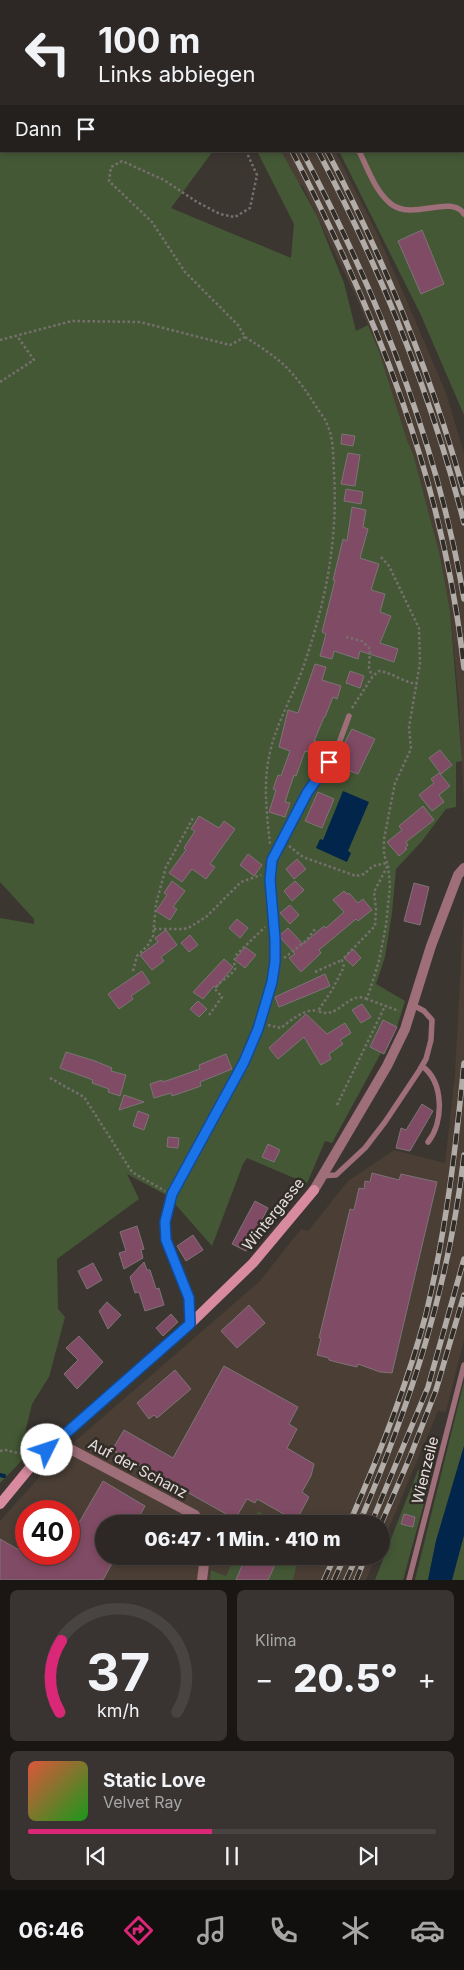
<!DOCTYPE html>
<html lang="de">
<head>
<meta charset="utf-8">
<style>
  :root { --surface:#2d2825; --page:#393432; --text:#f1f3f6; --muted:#a7a6a7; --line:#484442; --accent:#db2777 }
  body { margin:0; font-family:Inter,sans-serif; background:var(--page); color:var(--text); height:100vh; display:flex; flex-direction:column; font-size:19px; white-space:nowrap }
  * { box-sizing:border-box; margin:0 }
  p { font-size:16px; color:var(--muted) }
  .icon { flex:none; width:28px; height:28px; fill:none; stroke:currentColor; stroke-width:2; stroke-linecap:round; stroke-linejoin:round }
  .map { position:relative; height:1580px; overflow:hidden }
  .sheet { display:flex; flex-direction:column; gap:10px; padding:10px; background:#191614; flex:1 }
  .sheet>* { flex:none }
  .banner { position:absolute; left:0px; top:0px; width:465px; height:152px; box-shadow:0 2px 8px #0003,0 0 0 1px var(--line); background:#2d2825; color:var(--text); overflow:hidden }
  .speed { position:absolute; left:15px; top:1500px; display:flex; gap:10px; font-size:25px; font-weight:700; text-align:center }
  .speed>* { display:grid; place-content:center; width:65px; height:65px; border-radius:50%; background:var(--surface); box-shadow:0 2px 8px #0003,0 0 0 1px var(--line); line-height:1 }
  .speed .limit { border:8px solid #d22; background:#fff; color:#111 }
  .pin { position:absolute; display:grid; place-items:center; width:42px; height:42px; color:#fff; margin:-21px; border-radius:10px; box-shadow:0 2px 8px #0006 }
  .me { position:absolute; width:55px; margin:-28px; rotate:49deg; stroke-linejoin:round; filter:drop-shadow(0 0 4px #0008) }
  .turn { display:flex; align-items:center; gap:18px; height:105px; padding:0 15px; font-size:22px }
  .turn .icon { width:65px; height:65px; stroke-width:2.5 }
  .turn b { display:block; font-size:35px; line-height:42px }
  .then { display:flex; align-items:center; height:48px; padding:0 15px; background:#0003; gap:10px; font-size:19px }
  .big { font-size:38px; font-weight:800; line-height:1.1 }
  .sheet .tile { flex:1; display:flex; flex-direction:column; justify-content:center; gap:8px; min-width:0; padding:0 18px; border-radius:8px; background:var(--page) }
  .sheet .dial { align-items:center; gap:0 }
  .dial svg { height:130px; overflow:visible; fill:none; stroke:var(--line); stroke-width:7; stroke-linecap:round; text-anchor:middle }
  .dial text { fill:var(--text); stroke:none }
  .song { display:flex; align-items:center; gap:15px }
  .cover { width:60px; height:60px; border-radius:8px; background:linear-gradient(135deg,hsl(10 70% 55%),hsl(120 70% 35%)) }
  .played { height:5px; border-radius:2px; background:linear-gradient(90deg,var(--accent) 45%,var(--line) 45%) }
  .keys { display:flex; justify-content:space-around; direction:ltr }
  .heat { display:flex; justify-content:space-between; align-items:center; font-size:28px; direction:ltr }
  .sheet .tiles { flex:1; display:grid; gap:10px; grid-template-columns:1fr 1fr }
  .tile:last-child { grid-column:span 2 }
  .trip { position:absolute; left:95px; top:1515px; width:295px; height:50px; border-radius:25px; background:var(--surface); box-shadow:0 2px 8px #0003,0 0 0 1px var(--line); font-weight:800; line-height:50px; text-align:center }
  .tab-bar { display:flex; height:80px; justify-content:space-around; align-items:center; background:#12100f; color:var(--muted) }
  .tab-bar .icon { width:35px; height:35px }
  .tab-bar .on { color:var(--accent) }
  .tab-bar b { font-size:22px; color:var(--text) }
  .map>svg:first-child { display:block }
  .built { fill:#4a3e35; fill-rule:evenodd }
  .green { fill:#445836 }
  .water { fill:#01254b }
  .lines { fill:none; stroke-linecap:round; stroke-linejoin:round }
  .stream { stroke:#01254b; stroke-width:4 }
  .building { fill:#804b64; stroke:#7d7477 }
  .path { stroke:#76706c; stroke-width:2.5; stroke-dasharray:2.5 2.5; stroke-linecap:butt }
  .lane { stroke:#9e6e79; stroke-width:5.5 }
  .street { stroke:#9e6e79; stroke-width:10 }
  .secondary { stroke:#d88b9e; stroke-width:10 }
  .rail-casing { stroke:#b1aca8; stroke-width:5.5 }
  .rail { stroke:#322c27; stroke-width:4; stroke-dasharray:11; stroke-linecap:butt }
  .route-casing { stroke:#114b97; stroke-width:12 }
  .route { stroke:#1a73e8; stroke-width:9 }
  .labels { text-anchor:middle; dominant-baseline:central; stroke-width:5; stroke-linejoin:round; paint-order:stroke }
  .street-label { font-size:15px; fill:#e4dfdc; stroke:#322c27 }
</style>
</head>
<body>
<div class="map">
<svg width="464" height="1580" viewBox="0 0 464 1580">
  <rect width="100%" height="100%" fill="#3c3631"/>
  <path class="built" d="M277,151h58l41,80 31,70 39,92 18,60v351l-5,-100 -9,-93 -10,-55 -26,-99 -7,-17 -28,-89 -23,-54 -53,-110 -13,-10z
    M464,906v434l-18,72 -8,-1 -57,136v-23h-97l-26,-13 -7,13h-147v32h131l-9,20 -15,-6 -1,10h-210v-59l58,-65 201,-174 42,-53 7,2 40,-50 46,-31 51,13 10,-89zM26,1511h43v43h-43z
    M299,1556h78l-11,24h-73z"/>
  <path class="green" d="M0,0l122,1h-121v150h212l-42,57 120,50 3,-34 -37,-73h24l36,65 27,67 12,48 12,-6 11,26 28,89 7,17 26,99 10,55 12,150 -6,1v45l-10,2 -24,32 -26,28 -4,44 -7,44 -9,27 29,17 -8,26 -13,27 -3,-1 -49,90 -7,-2 -17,40 -2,2 -59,-25 -4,6 -31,82 -44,-50 -41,-22 12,25 -82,60 1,50 7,8 -16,60 -17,27 -8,33 10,11 -34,35v-565l34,6v-5l-34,-37z
    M464,89v326l-44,-102 -81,-162h125z
    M464,1382v64l-28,95 -8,39h-13z
    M418,1470l14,4 -29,106h-28z
    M258,1511l26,13h-33z
    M464,1535v45h-12z
    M235,1556h64l-6,24h-83l1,-10 15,6z"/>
  <path class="water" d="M343,791l26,11 -21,49 3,2 -4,9 -31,-14 4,-9 3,1z
    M464,1446v89l-12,45h-24l8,-39z"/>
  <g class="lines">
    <path class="stream" d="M0,1475l4,1"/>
  </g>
  <path class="building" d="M422,230l22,54 -23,10 -23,-53z
    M342,434l13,2 -2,10 -12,-2z
    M348,453l12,2 -5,31 -14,-2z
    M346,489l17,3 -2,12 -17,-3z
    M352,507l14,3 -3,17 5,2 -8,29 19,6 -8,26 14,4 -5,18 11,4 -11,27 18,6 -4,13 -34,-11 -2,8 -24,-8 -2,8 -12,-3 6,-22 -4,-2 13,-52h-2l10,-41 4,2z
    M315,664l11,3 -4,13 19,6 -4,13 -4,-2 -8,20h-1l-10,24h2l-4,12 -7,-2 -9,25 -2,-1 -9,27 5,1 -5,14 -16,-5 7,-22 -3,-1 5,-14 3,1 9,-25 -11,-4 9,-37 10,3z
    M350,671l14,5 -4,12 -14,-5z
    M352,729l23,10 -17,35 -16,-6 6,-15 -7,-3z
    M440,750l12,15 -11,9 -12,-16z
    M439,773l11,13 -11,9 5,7 -12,9 -13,-16 15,-12 -3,-4z
    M318,792l16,7 -12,29 -17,-7z
    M423,806l11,14 -28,22 2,3 -3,3 2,1 -8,7 -12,-14 15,-12 -3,-4z
    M199,816l20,12 5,-7 11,8 -25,35 5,3 -9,12 -14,-10 -10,13 -13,-9 17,-23 -2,-2 11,-17 -4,-2z
    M248,854l14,11 -8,11 -14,-11z
    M297,859l9,10 -12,10 -8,-10z
    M172,881l13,10 -12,16 4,2 -7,11 -14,-9 11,-16 -3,-2z
    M295,881l9,9 -12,11 -8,-10z
    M414,883l15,4 -9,38 -16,-4z
    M344,891l3,3 2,-1 9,10 5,-4 9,11 -14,11 -2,-2 -37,31 2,3 -20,19 -12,-14 6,-4 -16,-18 9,-8 15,16 21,-18 2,2 18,-16 -11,-12z
    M290,905l9,10 -9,9 -10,-11z
    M237,919l11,9 -8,10 -11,-10z
    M166,930l11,15 -16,12 3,4 -12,9 -12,-15 18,-13 -3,-4z
    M190,935l8,10 -9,7 -8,-9z
    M245,947l11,8 -11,13 -10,-8z
    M353,949l8,9 -8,8 -9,-8z
    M224,959l9,8 -17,21 -2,-2 -11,13 -10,-7z
    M142,971l8,12 -19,13 2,3 -14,10 -11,-15z
    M325,974l5,12 -51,21 -4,-10z
    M198,1001l9,8 -8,8 -9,-8z
    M362,1004l9,13 -10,6 -9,-13z
    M306,1014l21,20 18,-11 6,10 -11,7 3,4 -14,10 2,5 -10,6 -17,-28 -26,22 -9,-11z
    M383,1020l14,7 -13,27 -14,-7z
    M66,1052l29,9 17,7 -1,3 15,4 -6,21 -12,-4 1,-3 -17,-6 1,-3 -33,-12z
    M226,1054l6,15 -32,13 1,4 -29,10 -1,-3 -17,5 -4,-14 12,-4 1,2 37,-13 -1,-4z
    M124,1095l20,7 -25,8z
    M422,1104l11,7 -23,40 -14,-3 5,-20 5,2z
    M138,1111l11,4 -5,15 -11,-4z
    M168,1137l11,1 -1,10 -11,-1z
    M268,1144l12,6 -6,12 -12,-5z
    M372,1173l27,7 2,-6 36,8 -45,191 -12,-1 -22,-8 -1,3 -21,-5 -7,-2v-2l-12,-3 4,-17h-2l31,-129 4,1 5,-22 5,1 1,-8 5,1z
    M255,1201l13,7 -22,43 -14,-7z
    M137,1226l7,23 -3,1 2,8 -19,11 -5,-16 7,-2 -6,-19z
    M193,1235l10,15 -17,11 -9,-15z
    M144,1262l3,8h3l6,19 3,-1 5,17 -19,6 -6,-19 -4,1 -5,-16z
    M93,1263l9,17 -15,9 -9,-18z
    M107,1302l14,13 -13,14 -9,-18z
    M249,1305l16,18 -28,25 -16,-17z
    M171,1314l7,8 -15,14 -7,-8z
    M79,1336l24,26 -26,27 -13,-15 14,-14 -12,-12z
    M224,1366l74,41 -9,17 8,5 -10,19 27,16 -3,12 -9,16 7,5 -13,24 -39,-22 -2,4 -8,-4 -12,20 -123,-69 12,-20 49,28z
    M175,1370l16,19 -34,29 -3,-3 -5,4 -12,-16z
    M103,1481l42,25 -10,18h-31v32h12l-13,24h-103v-41l26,15h43v-14z
    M404,1514l11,3 -2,10 -12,-3z
    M246,1556h33l-11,24h-32z"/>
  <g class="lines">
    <path class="path" d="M121,0l2,1
      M171,0v1
      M325,0l1,1
      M12,1l4,-1
      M147,1l10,-1
      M0,5h1
      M245,337c37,23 49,34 72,71 3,5 8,10 10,16 7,15 6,32 7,48 4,69 -8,128 -30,193 -11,31 -29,60 -35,92 -6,29 -2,59 1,87
      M0,340l72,-19 68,1 90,23 15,-8 -7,-12 -53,-53 -33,-50 -43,-41 2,-14 11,-6 42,19 33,22 23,12 15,3 15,-9 7,-33 -11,-24
      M0,382l34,-22 -17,-24
      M381,557l8,9 30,62 1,35 -11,64 2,22 -16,34 -11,56v16l4,10 2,21 -4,39 -7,36 -12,38 32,12
      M346,637l16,4 8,8 -1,19 3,8
      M352,708l21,-32 6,-5c14,2 24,11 38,13
      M289,846l14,11 53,19 8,-2 9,-8 14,-3
      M154,929h30l6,-2 16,-10 35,-35 20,-7
      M284,958l23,-18 8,-11
      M133,971l4,-15 11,-11 5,-9 3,-32 10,-37 27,-49
      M315,972l27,-12
      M367,999c-19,-9 -29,22 -49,12l14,-21 12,-23 -2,-7 33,-34 1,-17 -2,-17 14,-27
      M209,1015l13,-18 -7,-8c5,-9 14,-11 20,-20l-1,-8 3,-7 28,-27
      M268,1025l13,3c10,-8 24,-20 37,-17
      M50,1078l34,19 48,75 33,19
      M337,1105l48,-99
      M0,1451l6,-1 19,5"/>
    <path class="lane" d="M280,0l1,1
      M359,151c9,18 16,40 32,53 22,17 60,-10 73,10
      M422,1066c22,16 22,56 6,76
      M321,1176l15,-1 29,-27 20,-26 34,-51 7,-12 5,-19 1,-20 -8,-9 -11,-6
      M190,1324c0,-8 1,-19 -2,-27 -12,-45 -33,-51 -16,-103l73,-132 13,-33 14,-47 3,-20v-23l-5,-59 2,-19 35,-68 15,-19 14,-23 13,-35
      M409,1580l55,-215"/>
    <path class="street" d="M314,1190l73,-124 18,-37 26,-83 27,-71 6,-7
      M57,1442l138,73 7,9
      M202,1580l3,-24"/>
    <path class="secondary" d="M0,1504l37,-45 153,-135 63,-61 61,-73"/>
    <g class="rail-casing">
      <path id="rail" d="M212,0l1,1
        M223,0v1
        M239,0v1
        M248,0v1
        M292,151c85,164 152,332 172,517
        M302,151c75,141 135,290 162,448
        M318,151c63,119 113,242 146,372
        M327,151c58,110 104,222 137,342
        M349,1524c30,-68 58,-138 77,-210 20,-83 30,-167 38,-251
        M359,1524c52,-122 90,-237 105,-369
        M371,1524l57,-137 36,-128
        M381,1524l29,-67 26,-67 28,-95
        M324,1580l11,-24
        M334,1580l11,-24
        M346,1580l11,-24
        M356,1580l10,-24"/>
    </g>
    <use href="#rail" class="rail"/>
  </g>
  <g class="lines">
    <g class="route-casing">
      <path id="route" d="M47,1450l143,-126 -1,-26 -23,-58 -1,-18 7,-28 72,-132 14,-33 14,-47 3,-20v-23l-5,-59 2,-20 35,-67 22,-31"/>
    </g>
    <use href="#route" class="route"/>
  </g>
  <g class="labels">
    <g class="street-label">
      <text transform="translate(273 1214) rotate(-51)">Wintergasse</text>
      <text transform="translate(138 1468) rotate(28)">Auf der Schanz</text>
      <text transform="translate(425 1470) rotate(-76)">Wienzeile</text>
    </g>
  </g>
</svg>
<div class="speed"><div class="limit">40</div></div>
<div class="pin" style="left:329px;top:762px;background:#d93025"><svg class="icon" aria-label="arrive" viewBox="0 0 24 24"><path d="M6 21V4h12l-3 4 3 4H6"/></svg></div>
<svg class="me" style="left:47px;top:1450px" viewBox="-20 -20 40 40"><circle r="19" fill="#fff"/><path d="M0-13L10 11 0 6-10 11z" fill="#1a73e8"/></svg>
<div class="trip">06:47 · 1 Min. · 410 m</div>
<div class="banner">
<div class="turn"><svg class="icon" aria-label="left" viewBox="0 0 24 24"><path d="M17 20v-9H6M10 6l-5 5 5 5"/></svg><div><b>100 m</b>Links abbiegen</div></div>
<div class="then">Dann<svg class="icon" aria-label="arrive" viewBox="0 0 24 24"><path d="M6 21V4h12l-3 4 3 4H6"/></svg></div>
</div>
</div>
<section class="sheet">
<div class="tiles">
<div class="tile dial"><svg viewBox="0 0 100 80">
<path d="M14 69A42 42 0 1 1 86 69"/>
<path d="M14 69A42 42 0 0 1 15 25" stroke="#db2777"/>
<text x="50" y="56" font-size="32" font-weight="700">37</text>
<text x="50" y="72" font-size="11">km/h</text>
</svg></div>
<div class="tile"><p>Klima</p>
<div class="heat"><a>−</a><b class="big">20.5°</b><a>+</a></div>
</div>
<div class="tile">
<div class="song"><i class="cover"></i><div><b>Static Love</b><p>Velvet Ray</p></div></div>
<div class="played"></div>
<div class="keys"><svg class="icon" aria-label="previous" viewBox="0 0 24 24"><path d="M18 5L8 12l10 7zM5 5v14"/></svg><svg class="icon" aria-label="pause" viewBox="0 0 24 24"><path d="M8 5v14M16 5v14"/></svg><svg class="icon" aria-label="next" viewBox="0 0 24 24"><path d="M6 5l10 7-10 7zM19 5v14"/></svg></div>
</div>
</div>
</section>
<nav class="tab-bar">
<b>06:46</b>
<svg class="icon on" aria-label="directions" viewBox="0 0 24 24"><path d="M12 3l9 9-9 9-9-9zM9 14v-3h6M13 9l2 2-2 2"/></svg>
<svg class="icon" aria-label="music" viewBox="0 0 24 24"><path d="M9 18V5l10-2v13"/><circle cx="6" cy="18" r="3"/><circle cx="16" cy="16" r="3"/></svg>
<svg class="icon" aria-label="phone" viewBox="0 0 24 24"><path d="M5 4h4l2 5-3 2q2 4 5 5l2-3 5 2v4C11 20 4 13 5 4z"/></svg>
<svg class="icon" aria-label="climate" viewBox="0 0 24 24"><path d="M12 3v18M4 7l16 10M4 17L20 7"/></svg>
<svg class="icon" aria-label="car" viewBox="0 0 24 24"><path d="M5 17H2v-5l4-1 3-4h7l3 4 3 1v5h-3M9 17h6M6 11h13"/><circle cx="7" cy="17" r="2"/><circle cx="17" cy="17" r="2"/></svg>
</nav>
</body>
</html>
